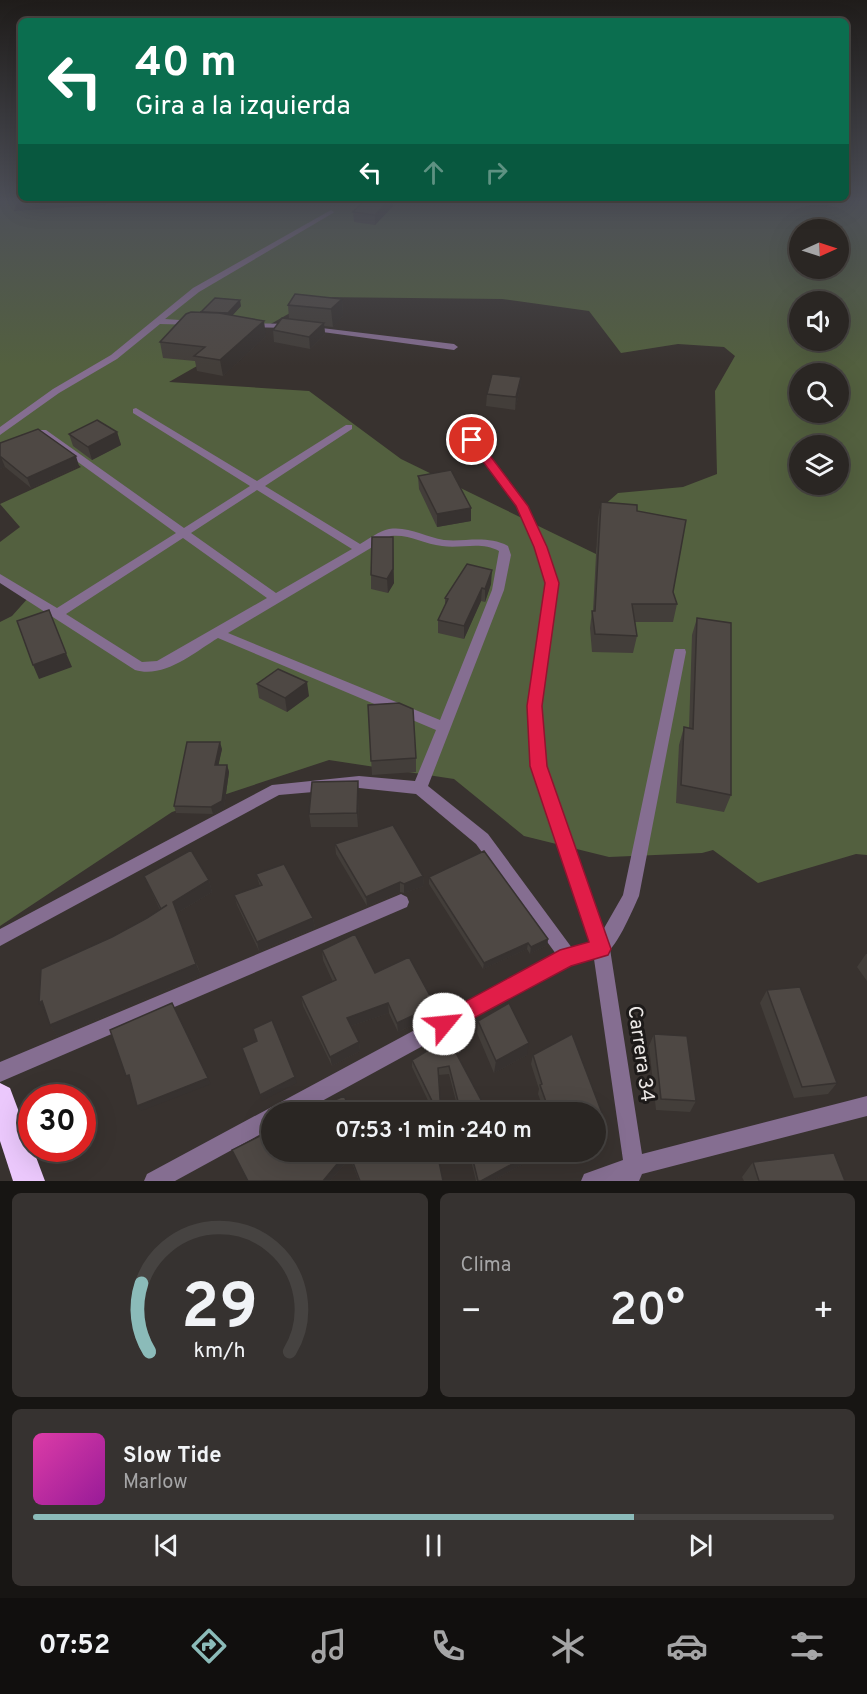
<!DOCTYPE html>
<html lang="es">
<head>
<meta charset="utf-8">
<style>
  :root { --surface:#2a2623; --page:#363230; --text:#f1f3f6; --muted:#a5a5a6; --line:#464341; --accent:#8bbbb9 }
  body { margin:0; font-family:Overpass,sans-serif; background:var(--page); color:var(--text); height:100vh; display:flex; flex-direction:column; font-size:22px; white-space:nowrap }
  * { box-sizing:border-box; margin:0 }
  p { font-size:20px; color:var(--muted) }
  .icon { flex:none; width:33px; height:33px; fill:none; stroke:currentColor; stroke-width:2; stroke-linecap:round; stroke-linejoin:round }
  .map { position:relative; height:1181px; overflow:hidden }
  .panel { display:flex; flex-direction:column; gap:12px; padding:12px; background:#171513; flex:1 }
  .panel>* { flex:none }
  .top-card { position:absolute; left:18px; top:18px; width:831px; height:183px; border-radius:9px; box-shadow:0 6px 24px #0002,0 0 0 2px var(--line); background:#0b6e4f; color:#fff; overflow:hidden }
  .needle { width:39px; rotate:87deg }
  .fabs { position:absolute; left:789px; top:219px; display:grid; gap:12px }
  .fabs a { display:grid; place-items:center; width:60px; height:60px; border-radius:50%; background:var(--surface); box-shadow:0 6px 24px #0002,0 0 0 2px var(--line); font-size:30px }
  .speed { position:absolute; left:18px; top:1084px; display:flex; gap:12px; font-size:30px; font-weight:700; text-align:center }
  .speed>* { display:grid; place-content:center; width:78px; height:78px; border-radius:50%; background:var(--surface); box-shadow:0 6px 24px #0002,0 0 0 2px var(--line); line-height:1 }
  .speed .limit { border:9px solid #d22; background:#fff; color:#111 }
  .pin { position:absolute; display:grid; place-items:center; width:51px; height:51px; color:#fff; margin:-26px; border:3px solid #fff; border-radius:50%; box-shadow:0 2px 6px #0007 }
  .me { position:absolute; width:66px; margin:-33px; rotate:62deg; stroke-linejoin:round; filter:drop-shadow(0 0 4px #0008) }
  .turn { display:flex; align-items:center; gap:21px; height:126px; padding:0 18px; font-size:27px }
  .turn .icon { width:78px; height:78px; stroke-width:2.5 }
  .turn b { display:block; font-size:42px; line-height:51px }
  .lanes { display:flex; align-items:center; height:57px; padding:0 18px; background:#0003; justify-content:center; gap:30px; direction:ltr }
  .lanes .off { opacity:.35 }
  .big { font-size:45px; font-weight:600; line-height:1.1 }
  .panel .tile { flex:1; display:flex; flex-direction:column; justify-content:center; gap:9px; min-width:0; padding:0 21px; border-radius:9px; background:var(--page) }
  .panel .dial { align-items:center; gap:0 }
  .dial svg { height:156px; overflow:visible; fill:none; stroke:var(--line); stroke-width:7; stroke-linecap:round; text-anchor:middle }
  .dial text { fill:var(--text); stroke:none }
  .song { display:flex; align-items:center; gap:18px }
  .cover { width:72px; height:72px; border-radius:9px; background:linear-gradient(135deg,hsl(320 70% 55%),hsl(300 70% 35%)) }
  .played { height:6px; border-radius:3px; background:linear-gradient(90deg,var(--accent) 75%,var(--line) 75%) }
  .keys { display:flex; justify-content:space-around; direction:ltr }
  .heat { display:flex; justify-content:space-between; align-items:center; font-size:33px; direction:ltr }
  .panel .tiles { flex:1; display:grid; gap:12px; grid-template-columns:1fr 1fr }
  .tile:last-child { grid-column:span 2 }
  .trip { position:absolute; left:261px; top:1102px; width:345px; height:60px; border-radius:30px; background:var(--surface); box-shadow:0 6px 24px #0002,0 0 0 2px var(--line); font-weight:600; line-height:60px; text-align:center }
  .dock { display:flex; height:96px; justify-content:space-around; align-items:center; background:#110f0e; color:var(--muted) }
  .dock .icon { width:42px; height:42px }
  .dock .selected { color:var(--accent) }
  .dock b { font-size:27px; color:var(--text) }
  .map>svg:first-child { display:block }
  .green { fill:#53603f; fill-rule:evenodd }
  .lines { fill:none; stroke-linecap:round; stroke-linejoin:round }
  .lane { fill:#856e91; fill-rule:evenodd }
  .street { fill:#856e91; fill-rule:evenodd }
  .highway { fill:#ebc8fc; fill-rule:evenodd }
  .wall { fill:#433e3a }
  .shaded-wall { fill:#373230 }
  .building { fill:#4e4844; stroke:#373230; stroke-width:1.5 }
  .route { fill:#e11d48; stroke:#92132f; stroke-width:1.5 }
  .labels { text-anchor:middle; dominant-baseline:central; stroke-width:6; stroke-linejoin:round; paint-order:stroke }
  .near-street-label { font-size:20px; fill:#ece8e6; stroke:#1d1a19 }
</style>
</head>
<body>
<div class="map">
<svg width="867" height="1181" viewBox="0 0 867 1181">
  <rect width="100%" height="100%" fill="#38322f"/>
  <path class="green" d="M0,201h17l-3,10 88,-6 21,-4h744v654l-11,-1 -98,29 -45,-33 -11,3 -93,4 -85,-21 -70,-57 -125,-19 -157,52 -172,114v-304l12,-6 17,-19 -29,-19v-36l20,-15 -20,-23 81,-37 -37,-31 -44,18zM800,230h38v38h-38zM318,297l184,2 87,12 32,42 57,-9 46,3 11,9 -20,35 2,83 -34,13 -65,6 -16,14 -6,47 -195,-95 -92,-68 -140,-9zM800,302h38v38h-38zM800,374h38v38h-38zM800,446h38v38h-38z"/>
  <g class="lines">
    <path class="lane" d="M331,210l3,2 -1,1 -134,79 -34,27 30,2 4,2 -1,2 -38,-1 -43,35 -58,34 -59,42v-8l53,-38 58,-34 82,-67z
      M245,323l46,1 4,2 -4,2 -43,-1h-3z
      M305,326l149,18 4,3 -4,3 -146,-20 -4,-2z
      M460,420l3,1 64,85 20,41 11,36 -17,123 5,60 57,164 20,-35 51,-243 1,-3h10l1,3 -47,244c-7,15 -23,55 -38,61l-6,-2 -3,-6 -60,-183 -5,-60 19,-123 -11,-36 -18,-41 -62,-83z"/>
    <path class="street" d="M136,408l121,73 89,-56h6v4l-87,57 95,58c9,-5 19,-13 29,-15 20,-3 36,8 55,11 22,2 43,-5 64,6l3,9 -7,35 -76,196 60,48 84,114 29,-7 6,2 3,6 32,205 225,-58v20l-225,58 -3,7h-58l3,-7 39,-14 -29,-201 -23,6 -271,148h-28v15l-97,53h-31l3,-7 409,-220 -80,-110 -60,-50 -57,-6 -80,7 -279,151v-17l272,-144 87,-9 56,5 21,-51 -218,-92c-23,14 -54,41 -83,32l-135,-87v-9l57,34 119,-75 -134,-97 -42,16v-6l40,-16h6l138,98 66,-42 -117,-73v-4zM257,490l95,59 -76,44 -85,-60zM391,536c18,-2 33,8 51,10 19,3 39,-5 57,5l-7,39 -52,130 -212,-87zM183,538l84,60 -110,63 -15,1 -76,-48z
      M401,894l6,3 2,5 -2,5 -407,175v-20z"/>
    <path class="highway" d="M0,1083l10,5 35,93h-32l-13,-40z"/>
  </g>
  <path class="wall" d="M393,206l-18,19 -21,-3 -1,-10z
    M342,299l1,17 -10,11 -9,-1 1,8 -15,15 -36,-7 -1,-12 16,-11 -1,-14z
    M241,306l-9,10 34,20 -43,40 -26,-5 -2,-10 -32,-3 -3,-16 41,-29z
    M521,377l-1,12 -5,21 -29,-4 1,-12z
    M117,432l4,13 -29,15 -19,-14 -4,-12z
    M0,443l79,23 -48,22 -26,-21 -5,2z
    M418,476l53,32v13l-34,6 -18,-38z
    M601,502l36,9 36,81 4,12 -4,18h-38l2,14 -4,17 -41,-1 -2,-24 2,-17h1l5,-93z
    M372,537l22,46 -6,10 -17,-4v-14z
    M491,584l-6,18 -4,-1 -17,38 -26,-6v-13l7,-14v-8z
    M697,618l34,177 -7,17 -48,-9 3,-58 5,-18 5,1 3,-93z
    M257,684l52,12 -22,16 -28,-14z
    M368,705l48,53v14l-44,3z
    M222,749l-4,16h9l2,7 -5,36 -11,6 -37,-1 -2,-7z
    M359,795l-1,32h-47l-2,-13z
    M335,844l88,32 1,10 -20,7 -4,-1 -33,14 -31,-52z
    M256,874l57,44 2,10 -56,23 -22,-46 -3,-10 26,-9z
    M144,876l65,4 3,12 -35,21 24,62 -144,61 -7,-11 97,-107 13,-8z
    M429,877l119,62 -1,6 -17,9 -3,-5 -44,20 -54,-85z
    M322,950l53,23 60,41 -37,18 -9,-19 -38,13 8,16 1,9 -28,15 -29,-60 -2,-10 32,-14 -10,-22z
    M866,954h1v27l-10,-14z
    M767,990l70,93 -9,11 -34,4 -34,-95z
    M478,1021l49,34 -33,18 -17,-40z
    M572,1034l30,79 -3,9 -3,6v-15h-51l-7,-19 1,-5 -8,-25 2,-9z
    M654,1034l42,67 -6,11 -34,-2 -7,-64z
    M448,1038l40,75h-29l-10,-39 -10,1 2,38h-7l-22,-46v-7z
    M272,1125v27h165l6,29h-84l-9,-23 -20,23h-82l-16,-31 38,-19 -1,-4z
    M469,1152h54l2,5 -2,7 -31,17h-16z
    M753,1162l92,19h-101l-2,-4z"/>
  <path class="shaded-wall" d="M388,201h5v5l-18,19v-10z
    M342,299l1,17 -10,11 -2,-18z
    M240,300l1,6 -12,13 -1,-6z
    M264,321l2,15 -43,40 -3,-16z
    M324,323l1,11 -15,15 -1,-12z
    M521,377l-1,12 -5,21 1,-13z
    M117,432l4,13 -29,15 -4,-13z
    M76,456l3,10 -48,22 -4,-10z
    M0,457h1l4,10 -5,2z
    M471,508v13l-34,6v-13z
    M393,537l1,46 -6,10 -1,-14z
    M492,570l-1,14 -6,18v-13z
    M482,588l-1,13 -17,38v-13z
    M66,653l6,14 -33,12 -6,-14z
    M307,682l2,14 -22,16 -2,-14z
    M220,742l2,7 -5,23 -2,-7z
    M227,765l2,7 -5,36 -11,6 -2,-7z
    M358,781l1,14 -1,32 -1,-14z
    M423,876l1,10 -20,7v-9z
    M209,880l3,12 -35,21 -4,-11z
    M400,882v10l-33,14 -1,-9z
    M313,918l2,10 -56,23 -2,-9z
    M548,939l-1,6 -17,9 1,-7z
    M528,943l-1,6 -44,20 1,-6z
    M196,964l5,11 -144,61 -7,-11z
    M42,1001l4,13 -7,-11z
    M388,1003l1,10 -41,14 -1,-9z
    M435,1005v9l-37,18 -1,-9z
    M359,1042l1,9 -28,15 -2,-9z
    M529,1043l-2,12 -33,18 2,-12z
    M295,1077l2,6 -35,18 -2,-6z
    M208,1078l3,6 -70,27 -4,-5z
    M602,1113l-3,9 -3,6v-4z
    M347,1152h2l1,6 -20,23h-7z
    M525,1157l-2,7 -31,17h-11z"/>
  <path class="building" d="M364,201h24l-13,14 -22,-3z
    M295,294l47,5 -11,10 -43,-4z
    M215,298l25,2 -12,13 -27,-1z
    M191,312l28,1 45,8 -44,39 -26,-4 11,-9 -45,-5 26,-28z
    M282,318l42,5 -15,14 -36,-7z
    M492,374l29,3 -5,20 -29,-3z
    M97,420l20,12 -29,15 -19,-13z
    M38,429l38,27 -49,22 -26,-21h-1v-14z
    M451,470l20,38 -34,6 -19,-38z
    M601,502l36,3v6l49,9 -13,72 4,12h-45l5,32 -42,-2 -3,-23h3z
    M372,537h21v32l-6,10 -16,-4z
    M467,564l25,6 -7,19 -3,-1 -18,38 -26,-6 10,-21 -3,-1z
    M49,610l17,43 -33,12 -16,-44z
    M697,618l34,5v172l-50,-10 3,-58 9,2z
    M278,669l29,13 -22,16 -28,-14z
    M399,703l14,6 3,49 -45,3 -3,-56z
    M187,742h33l-5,23h12l-5,36 -11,6 -37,-1z
    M358,781l-1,32 -48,1 3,-32z
    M393,825l30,51 -19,8 -4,-2 -34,15 -31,-53z
    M191,850l18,30 -36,22 23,62 -146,61 -8,-24 -3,2 2,-34 71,-32 35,-19 20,-13 -6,4 -17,-33z
    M484,851l64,88 -17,8 -3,-4 -44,20 -55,-86z
    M284,864l29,54 -56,24 -23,-47 28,-10 -6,-11z
    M355,934l20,39 34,-16 26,48 -38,18 -9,-20 -41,15 12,24 -29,15 -29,-61 35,-16 -14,-30z
    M800,987l37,96 -35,4 -35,-97z
    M172,1003l36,75 -71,28 -8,-31 -3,1 -16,-46z
    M509,1003l20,40 -33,18 -18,-40z
    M272,1020l23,57 -35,18 -18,-47 15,-7 -4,-12z
    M572,1034l30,79 -6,11v-11h-46l-10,-28 2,-1 -9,-29z
    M654,1034l33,2 9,65 -35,-2z
    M448,1038l40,75h-27l-12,-47 -11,2 3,45h-3l-26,-53z
    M344,1096l8,17h-56l10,-5 1,4z
    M272,1125v27h75l-24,29h-75l-16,-31 38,-19 -1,-4z
    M349,1152h88l6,29h-83z
    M471,1152h52l2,5 -44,24h-3z
    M834,1153l11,28h-86l-6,-19z"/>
  <linearGradient id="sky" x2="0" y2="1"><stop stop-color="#1f1c1a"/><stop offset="0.55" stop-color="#4d4f58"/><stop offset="1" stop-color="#4d4f58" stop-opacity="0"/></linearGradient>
  <rect width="867" height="366" fill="url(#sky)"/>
  <path class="route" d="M472,436l4,1 52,69 19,41 12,36 -17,123 5,60 64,183 -3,6 -37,11 -127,68 -7,-3 -3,-7 3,-7 123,-67 29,-8 -59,-176 -3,-60 18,-123 -11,-36 -18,-41 -49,-66z"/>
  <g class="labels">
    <g class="near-street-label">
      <text transform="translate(640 1054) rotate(82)">Carrera 34</text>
    </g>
  </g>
</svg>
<div class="fabs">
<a><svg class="needle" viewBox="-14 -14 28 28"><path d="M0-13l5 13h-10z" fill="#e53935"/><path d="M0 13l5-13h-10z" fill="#a5a5a6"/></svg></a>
<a><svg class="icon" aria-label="sound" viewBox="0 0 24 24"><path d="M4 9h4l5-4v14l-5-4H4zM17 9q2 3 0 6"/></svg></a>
<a><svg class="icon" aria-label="search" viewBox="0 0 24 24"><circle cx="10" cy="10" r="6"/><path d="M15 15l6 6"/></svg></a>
<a><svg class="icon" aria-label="layers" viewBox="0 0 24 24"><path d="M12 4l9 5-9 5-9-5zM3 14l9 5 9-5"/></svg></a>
</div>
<div class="speed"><div class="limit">30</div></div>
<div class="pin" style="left:472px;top:440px;background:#d93025"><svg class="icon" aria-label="arrive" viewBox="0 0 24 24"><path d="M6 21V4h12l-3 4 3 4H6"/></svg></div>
<svg class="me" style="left:444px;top:1024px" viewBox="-20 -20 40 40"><circle r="19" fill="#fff"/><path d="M0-13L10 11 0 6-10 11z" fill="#e11d48"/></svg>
<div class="trip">07:53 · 1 min · 240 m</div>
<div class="top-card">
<div class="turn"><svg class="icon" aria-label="left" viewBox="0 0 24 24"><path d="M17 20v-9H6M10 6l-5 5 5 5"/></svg><div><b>40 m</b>Gira a la izquierda</div></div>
<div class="lanes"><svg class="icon" aria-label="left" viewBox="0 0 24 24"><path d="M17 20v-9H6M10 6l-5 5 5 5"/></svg><svg class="icon off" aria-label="ahead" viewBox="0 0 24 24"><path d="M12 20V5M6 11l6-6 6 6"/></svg><svg class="icon off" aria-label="right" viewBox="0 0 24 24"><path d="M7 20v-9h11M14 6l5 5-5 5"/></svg></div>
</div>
</div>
<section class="panel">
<div class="tiles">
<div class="tile dial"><svg viewBox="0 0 100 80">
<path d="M14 69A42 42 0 1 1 86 69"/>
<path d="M14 69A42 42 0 0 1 10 34" stroke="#8bbbb9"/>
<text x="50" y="56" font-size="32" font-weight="700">29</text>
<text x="50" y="72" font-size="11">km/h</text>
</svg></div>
<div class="tile"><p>Clima</p>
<div class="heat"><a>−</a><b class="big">20°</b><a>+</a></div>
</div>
<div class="tile">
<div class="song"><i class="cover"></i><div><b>Slow Tide</b><p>Marlow</p></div></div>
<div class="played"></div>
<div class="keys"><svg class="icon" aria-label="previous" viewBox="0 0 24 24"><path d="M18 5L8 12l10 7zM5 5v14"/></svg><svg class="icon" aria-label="pause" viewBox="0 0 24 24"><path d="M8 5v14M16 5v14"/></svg><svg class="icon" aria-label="next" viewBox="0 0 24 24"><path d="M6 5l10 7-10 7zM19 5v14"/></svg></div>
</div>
</div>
</section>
<nav class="dock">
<b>07:52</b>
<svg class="icon selected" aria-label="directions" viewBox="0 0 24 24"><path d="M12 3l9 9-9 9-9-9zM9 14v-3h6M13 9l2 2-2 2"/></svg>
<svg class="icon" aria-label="music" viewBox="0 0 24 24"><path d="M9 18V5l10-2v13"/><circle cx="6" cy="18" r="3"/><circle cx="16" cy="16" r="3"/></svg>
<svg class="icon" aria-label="phone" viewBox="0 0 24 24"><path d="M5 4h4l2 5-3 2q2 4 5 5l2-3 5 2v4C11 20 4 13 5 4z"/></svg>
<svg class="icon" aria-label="climate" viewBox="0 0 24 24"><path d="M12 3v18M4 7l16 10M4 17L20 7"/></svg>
<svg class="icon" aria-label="car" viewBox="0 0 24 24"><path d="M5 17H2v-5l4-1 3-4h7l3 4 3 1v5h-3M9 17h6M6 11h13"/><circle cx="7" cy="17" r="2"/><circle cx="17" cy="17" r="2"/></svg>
<svg class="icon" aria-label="filters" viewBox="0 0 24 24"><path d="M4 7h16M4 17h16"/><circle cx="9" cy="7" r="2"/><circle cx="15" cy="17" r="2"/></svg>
</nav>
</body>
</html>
